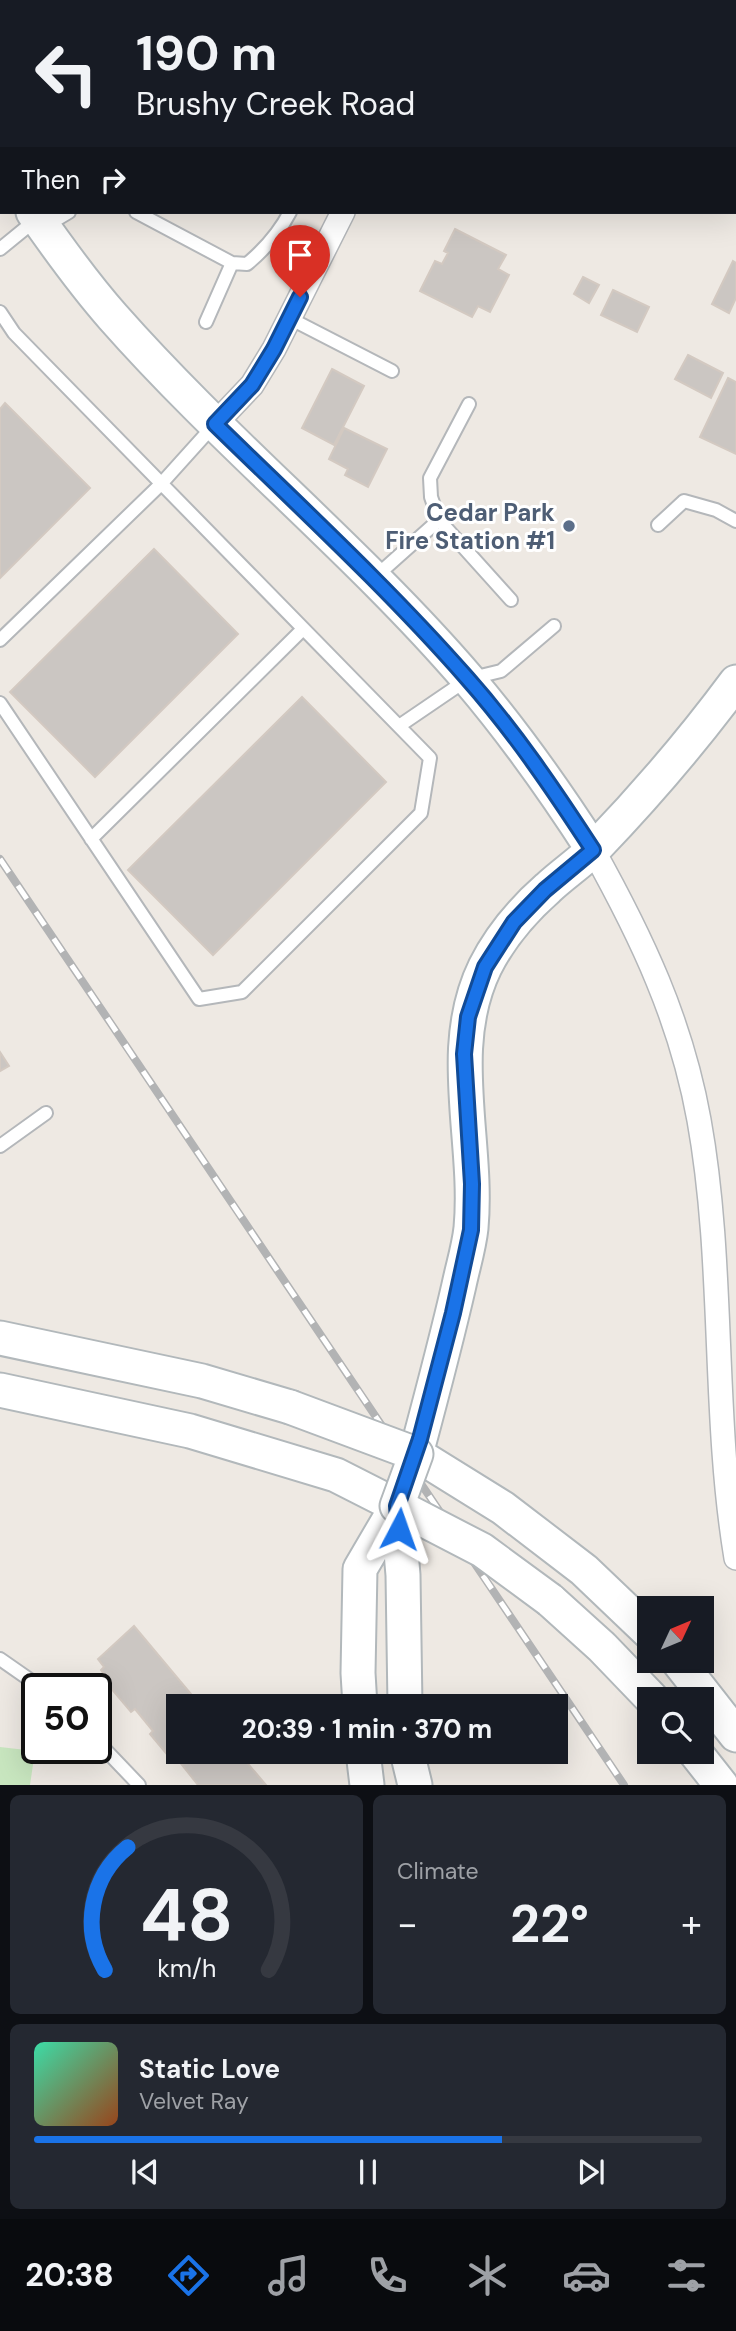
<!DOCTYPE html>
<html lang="en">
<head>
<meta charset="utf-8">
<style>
  :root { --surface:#171b24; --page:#242831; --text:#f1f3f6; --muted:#9ea1a6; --line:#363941; --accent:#1a73e8 }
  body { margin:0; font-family:"DM Sans",sans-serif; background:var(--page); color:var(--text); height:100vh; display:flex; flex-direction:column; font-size:26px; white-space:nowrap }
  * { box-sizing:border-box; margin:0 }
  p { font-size:23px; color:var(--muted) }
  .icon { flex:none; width:38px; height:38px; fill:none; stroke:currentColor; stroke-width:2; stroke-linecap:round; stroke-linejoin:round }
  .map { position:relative; height:1785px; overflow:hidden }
  .side { display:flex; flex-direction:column; gap:10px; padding:10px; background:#0d0f14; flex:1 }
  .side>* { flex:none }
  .hud { position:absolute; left:0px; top:0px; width:737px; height:214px; box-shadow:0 7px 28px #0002; background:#171b24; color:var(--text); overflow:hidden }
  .needle { width:46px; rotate:46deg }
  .controls { position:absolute; left:637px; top:1596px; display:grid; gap:14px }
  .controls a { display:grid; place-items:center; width:77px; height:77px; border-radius:0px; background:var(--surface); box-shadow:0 7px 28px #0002; font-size:35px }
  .speed { position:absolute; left:21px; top:1673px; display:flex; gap:14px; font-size:35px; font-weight:700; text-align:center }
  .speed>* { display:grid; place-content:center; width:91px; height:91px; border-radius:50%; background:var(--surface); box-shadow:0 7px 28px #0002; line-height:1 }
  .speed .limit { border:4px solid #111; border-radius:10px; background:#fff; color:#111 }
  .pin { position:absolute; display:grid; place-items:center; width:60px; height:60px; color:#fff; margin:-72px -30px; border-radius:50% 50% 50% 0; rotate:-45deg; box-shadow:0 0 7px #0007 }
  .pin .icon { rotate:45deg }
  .me { position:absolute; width:77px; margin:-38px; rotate:4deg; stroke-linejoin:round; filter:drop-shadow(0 0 5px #0008) }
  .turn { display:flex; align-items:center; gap:24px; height:147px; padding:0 21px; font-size:32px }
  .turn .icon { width:91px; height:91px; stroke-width:2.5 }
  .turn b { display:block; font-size:49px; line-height:60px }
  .then { display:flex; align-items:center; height:66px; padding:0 21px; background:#0003; gap:14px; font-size:26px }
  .big { font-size:52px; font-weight:700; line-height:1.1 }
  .side .card { flex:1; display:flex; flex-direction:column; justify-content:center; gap:10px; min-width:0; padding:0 24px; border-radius:10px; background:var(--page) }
  .side .dial { align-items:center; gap:0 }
  .dial svg { height:182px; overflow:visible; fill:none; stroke:var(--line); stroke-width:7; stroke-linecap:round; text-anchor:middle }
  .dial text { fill:var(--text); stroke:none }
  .song { display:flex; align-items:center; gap:21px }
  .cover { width:84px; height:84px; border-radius:10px; background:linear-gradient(135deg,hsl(160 70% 55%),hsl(20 70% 35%)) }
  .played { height:7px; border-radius:4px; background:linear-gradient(90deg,var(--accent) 70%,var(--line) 70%) }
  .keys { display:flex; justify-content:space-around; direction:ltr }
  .heat { display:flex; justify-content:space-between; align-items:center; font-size:38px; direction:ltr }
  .side .tiles { flex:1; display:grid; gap:10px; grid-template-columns:1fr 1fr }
  .card:last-child { grid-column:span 2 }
  .trip { position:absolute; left:166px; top:1694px; width:402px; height:70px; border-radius:0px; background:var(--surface); box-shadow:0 7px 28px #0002; font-weight:700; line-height:70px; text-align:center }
  .dock { display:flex; height:112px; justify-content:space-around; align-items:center; background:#090b0e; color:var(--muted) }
  .dock .icon { width:49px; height:49px }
  .dock .selected { color:var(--accent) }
  .dock b { font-size:32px; color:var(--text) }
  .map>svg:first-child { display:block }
  .green { fill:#c8e6bf }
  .building { fill:#cbc6c2; stroke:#d3c9c1; stroke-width:2 }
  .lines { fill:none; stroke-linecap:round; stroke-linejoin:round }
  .lane-casing { stroke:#b4b7ba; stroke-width:16 }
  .street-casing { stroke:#b4b7ba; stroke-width:26 }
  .secondary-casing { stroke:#b2b8bb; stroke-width:37 }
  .lane { stroke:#fff; stroke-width:12 }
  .street { stroke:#fff; stroke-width:23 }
  .secondary { stroke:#fff; stroke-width:33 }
  .rail-casing { stroke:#b2b3b4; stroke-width:8 }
  .rail { stroke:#fff; stroke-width:5; stroke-dasharray:16; stroke-linecap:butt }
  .secondary-bridge-casing { stroke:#b2b8bb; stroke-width:37; stroke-linecap:butt }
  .secondary-bridge { stroke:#fff; stroke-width:33 }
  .route-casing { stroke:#114b97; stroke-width:18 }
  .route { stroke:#1a73e8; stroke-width:12 }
  .service-dot { fill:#5c6f8a; stroke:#fff; stroke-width:2.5 }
  .labels { text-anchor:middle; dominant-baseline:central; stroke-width:6; stroke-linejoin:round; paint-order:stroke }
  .service-label { font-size:24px; font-weight:bold; fill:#4e5e75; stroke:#fff; text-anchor:end }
</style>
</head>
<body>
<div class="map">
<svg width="736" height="1785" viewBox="0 0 736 1785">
  <rect width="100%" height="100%" fill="#eee9e3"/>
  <path class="green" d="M0,1747l35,4 -5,34h-30z"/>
  <path class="building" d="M455,229l51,26 -8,14 11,6 -19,37 -12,-6 -6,11 -52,-26 15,-30 7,3 6,-11 -4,-2z
    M733,261l3,2v35l-7,15 -17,-9z
    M583,277l16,8 -10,18 -15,-9z
    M613,290l36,17 -12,25 -36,-17z
    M688,355l35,18 -12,25 -36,-19z
    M332,369l32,17 -30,59 -32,-17z
    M728,378l8,4v72l-36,-17z
    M5,403l85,85 -90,90v-169z
    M344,428l43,21 -19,38 -23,-12 3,-6 -19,-10z
    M154,549l84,85 -143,143 -85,-85z
    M302,697l84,85 -173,173 -85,-85z
    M0,1052l9,14 -9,5z
    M134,1626l67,80h-23v46h60l28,33h-68l-24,-30 -4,3 -20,-24 3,-3 -18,-22 -4,3 -27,-32 3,-2 -6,-8 3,-3 -6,-8z"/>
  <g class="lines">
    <g class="lane-casing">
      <path id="lane" d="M136,212l96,51 15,1c18,-15 32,-31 43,-52
        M0,249l38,-31h21l10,-6
        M0,312l14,21 416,425 -9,55 -179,179 -43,7 -199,-296
        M289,318l103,53
        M206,322l26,-59
        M439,520l72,80
        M658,525l26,-24 32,9 20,11
        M374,578l65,-58 -8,-23 -1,-19 39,-74
        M0,640l161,-156 54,-60
        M399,726l69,-47 33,-8 53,-45
        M91,839l212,-210
        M0,1146l46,-33
        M0,1659l43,30
        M96,1740l43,45"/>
    </g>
    <g class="street-casing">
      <path id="street" d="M448,2l1,-2
        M215,424l37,-39 22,-36 69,-137
        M593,850c49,88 88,170 106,270 26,144 13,293 37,438"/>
    </g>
    <g class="secondary-casing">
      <path id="secondary" d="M0,164l2,3
        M33,212c25,36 51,72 80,105 112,127 245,234 355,362 46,54 87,112 125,171
        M0,1338l202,43 88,26
        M0,1390l190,41 146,44 61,31
        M397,1506l6,69 2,131
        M550,1600l52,47 50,52
        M649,1632l-65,-62 -81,-62 -87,-54c15,-56 30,-112 43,-169 4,-19 10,-38 12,-57 8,-87 -26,-179 14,-261 15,-30 38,-57 63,-79 15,-14 33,-26 48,-41 50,-52 97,-107 140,-165
        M678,1661l58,74
        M360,1706l-2,-33 2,-104 37,-63
        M363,1752l4,33
        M407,1752l8,33
        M695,1752l26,33"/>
    </g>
    <use href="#lane" class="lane"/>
    <use href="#street" class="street"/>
    <use href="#secondary" class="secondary"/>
    <g class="rail-casing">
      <path id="rail" d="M0,859l624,926"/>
    </g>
    <use href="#rail" class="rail"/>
    <g class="secondary-bridge-casing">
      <path id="secondary-bridge" d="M290,1407l126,47 -19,52 85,44 68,50"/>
    </g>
    <use href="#secondary-bridge" class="secondary-bridge"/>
  </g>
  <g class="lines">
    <g class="route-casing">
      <path id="route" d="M300,297l-26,52 -22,36 -37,39c85,83 173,164 252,254 47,53 87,112 126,172l-48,40 -31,32 -29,45 -17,50 -4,37 8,130 -1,46 -18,83 -33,126 -23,67 2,23"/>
    </g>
    <use href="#route" class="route"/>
  </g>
  <circle class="service-dot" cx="569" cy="526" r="7"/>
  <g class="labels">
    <g class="service-label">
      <text x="555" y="512">Cedar Park<tspan x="555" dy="28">Fire Station #1</tspan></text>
    </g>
  </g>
</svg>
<div class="controls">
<a><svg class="needle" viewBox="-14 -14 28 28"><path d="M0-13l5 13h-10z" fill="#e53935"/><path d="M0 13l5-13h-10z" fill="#9ea1a6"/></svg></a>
<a><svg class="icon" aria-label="search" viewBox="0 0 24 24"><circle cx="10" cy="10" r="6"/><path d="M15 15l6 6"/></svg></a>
</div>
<div class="speed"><div class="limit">50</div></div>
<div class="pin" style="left:300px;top:297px;background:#d93025"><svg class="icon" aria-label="arrive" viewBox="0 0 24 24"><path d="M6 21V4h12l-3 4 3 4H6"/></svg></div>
<svg class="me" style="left:399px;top:1529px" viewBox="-20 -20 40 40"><path d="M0-17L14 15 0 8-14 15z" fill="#1a73e8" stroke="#fff" stroke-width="4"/></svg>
<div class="trip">20:39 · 1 min · 370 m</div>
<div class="hud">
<div class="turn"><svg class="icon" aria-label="left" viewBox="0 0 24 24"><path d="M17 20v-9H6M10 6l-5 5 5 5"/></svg><div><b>190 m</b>Brushy Creek Road</div></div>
<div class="then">Then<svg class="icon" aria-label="right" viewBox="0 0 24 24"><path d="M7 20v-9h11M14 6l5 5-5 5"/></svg></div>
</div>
</div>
<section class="side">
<div class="tiles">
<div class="card dial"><svg viewBox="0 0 100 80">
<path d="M14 69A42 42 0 1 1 86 69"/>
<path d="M14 69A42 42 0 0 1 24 15" stroke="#1a73e8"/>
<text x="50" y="56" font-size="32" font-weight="700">48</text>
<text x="50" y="72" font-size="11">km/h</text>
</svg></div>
<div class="card"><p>Climate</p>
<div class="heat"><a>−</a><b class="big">22°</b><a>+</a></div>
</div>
<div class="card">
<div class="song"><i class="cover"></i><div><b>Static Love</b><p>Velvet Ray</p></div></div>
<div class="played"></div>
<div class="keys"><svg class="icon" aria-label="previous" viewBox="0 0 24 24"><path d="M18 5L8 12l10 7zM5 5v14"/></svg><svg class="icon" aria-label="pause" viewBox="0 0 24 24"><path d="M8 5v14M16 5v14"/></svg><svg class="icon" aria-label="next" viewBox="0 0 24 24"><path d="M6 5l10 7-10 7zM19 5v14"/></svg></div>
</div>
</div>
</section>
<nav class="dock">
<b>20:38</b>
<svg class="icon selected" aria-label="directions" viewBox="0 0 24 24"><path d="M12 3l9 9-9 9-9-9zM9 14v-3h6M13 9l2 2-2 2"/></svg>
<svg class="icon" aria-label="music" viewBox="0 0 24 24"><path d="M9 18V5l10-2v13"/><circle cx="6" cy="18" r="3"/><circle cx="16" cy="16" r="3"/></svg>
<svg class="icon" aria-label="phone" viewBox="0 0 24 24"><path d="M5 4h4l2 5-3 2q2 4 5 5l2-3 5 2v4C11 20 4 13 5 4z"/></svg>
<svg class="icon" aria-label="climate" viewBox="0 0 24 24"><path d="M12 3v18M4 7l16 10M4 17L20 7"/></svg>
<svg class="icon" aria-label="car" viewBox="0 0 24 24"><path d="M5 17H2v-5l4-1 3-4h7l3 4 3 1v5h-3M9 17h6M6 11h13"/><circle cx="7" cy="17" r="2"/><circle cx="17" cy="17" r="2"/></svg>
<svg class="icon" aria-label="filters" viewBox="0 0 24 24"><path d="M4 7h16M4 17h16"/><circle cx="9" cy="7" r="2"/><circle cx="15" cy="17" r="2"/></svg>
</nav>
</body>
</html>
